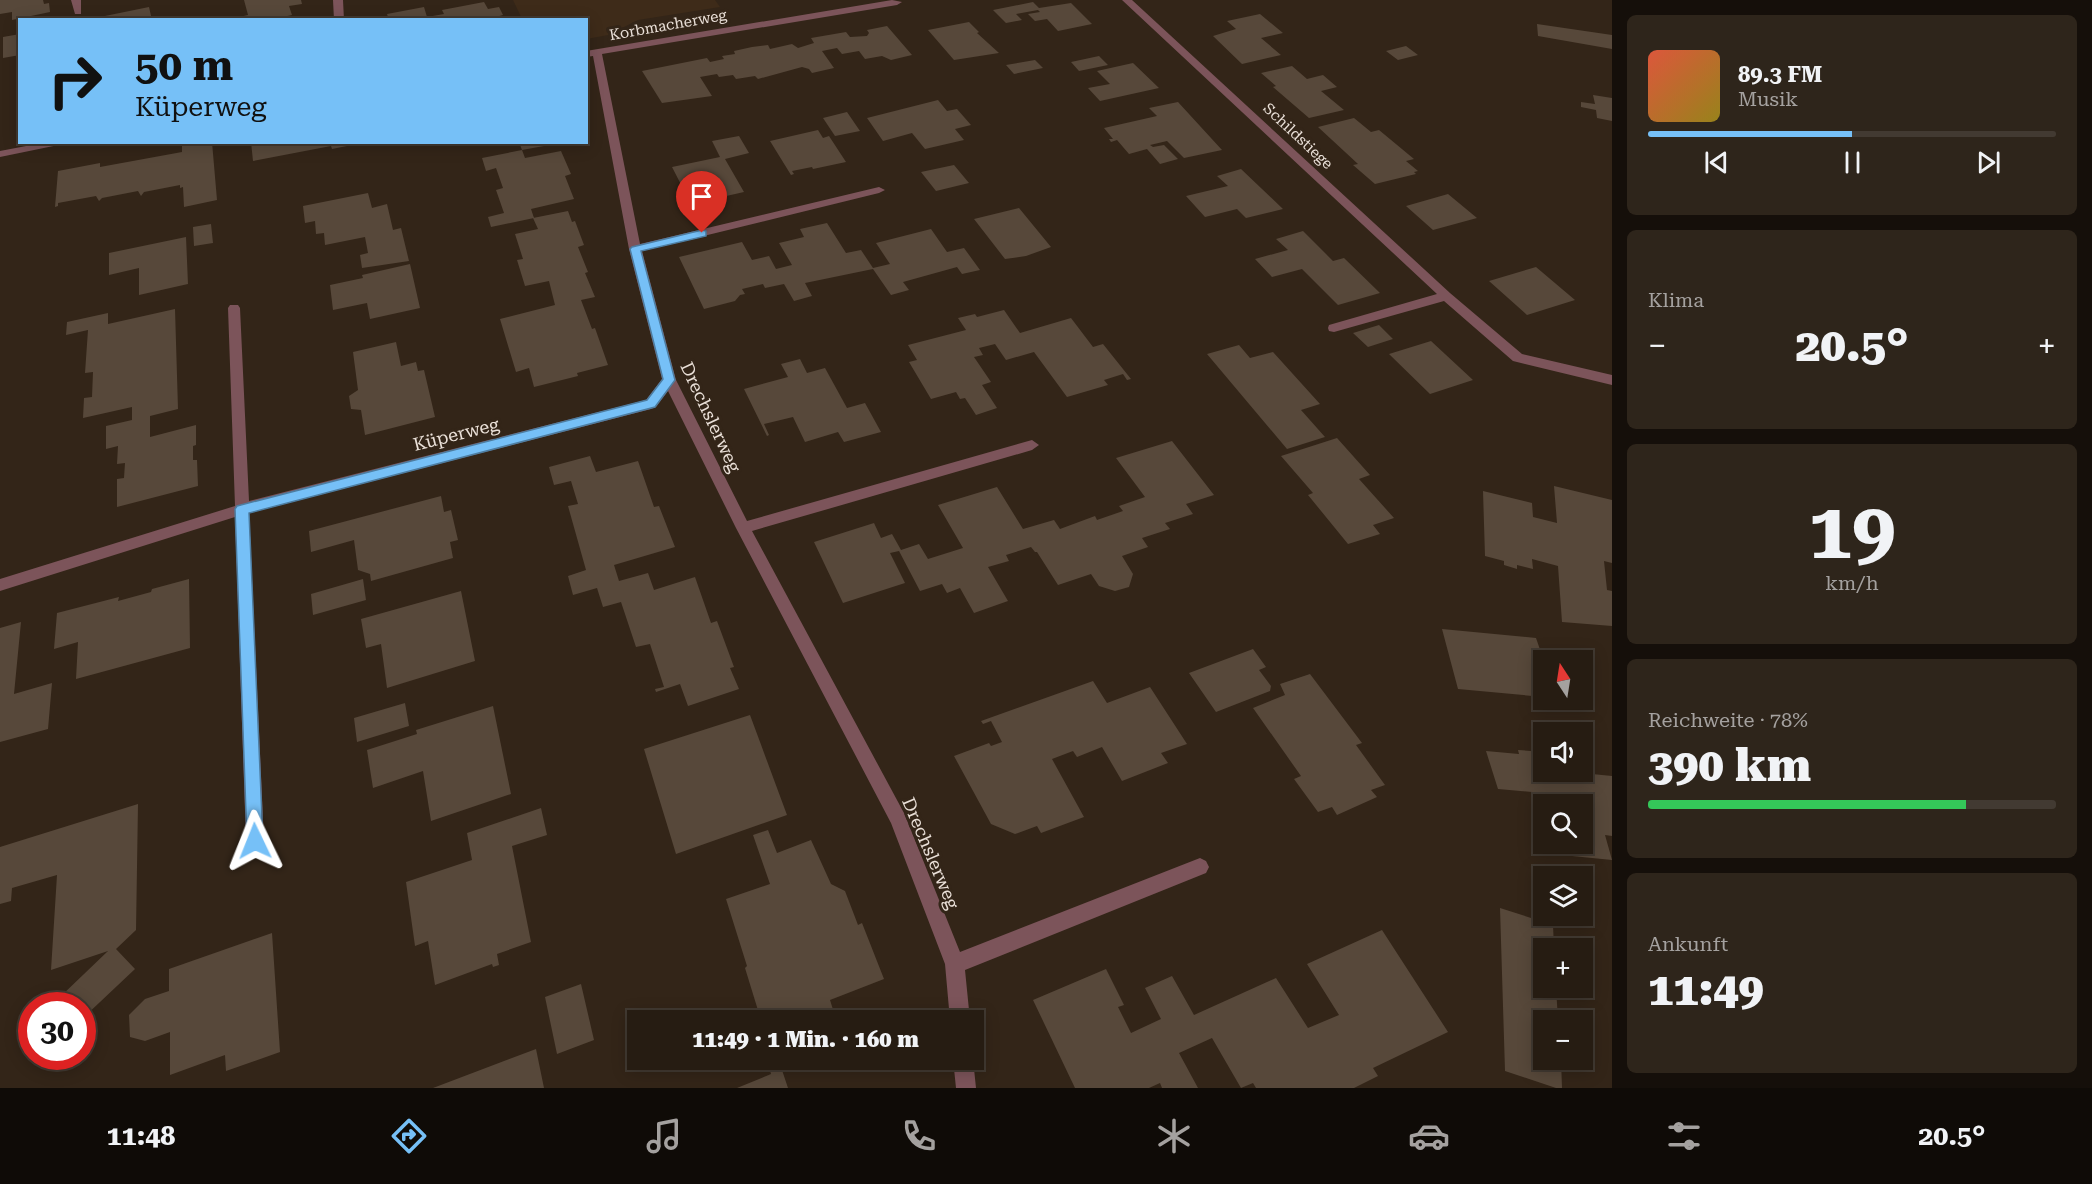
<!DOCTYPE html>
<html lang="de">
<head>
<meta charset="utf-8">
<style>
  :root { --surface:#261c12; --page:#2e251b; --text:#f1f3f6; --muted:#a4a19f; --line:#423a32; --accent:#76c0f7 }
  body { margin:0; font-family:"Roboto Serif",serif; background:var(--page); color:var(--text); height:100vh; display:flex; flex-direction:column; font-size:22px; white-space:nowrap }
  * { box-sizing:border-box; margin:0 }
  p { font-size:20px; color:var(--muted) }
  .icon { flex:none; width:33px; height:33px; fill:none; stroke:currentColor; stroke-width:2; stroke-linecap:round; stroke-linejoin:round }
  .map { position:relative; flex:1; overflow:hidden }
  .drawer { display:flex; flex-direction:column; gap:15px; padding:15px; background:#150f0a; width:480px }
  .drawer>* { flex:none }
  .guide { position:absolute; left:18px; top:18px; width:570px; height:126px; border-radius:0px; box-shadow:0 3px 15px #0003,0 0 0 2px var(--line); background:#76c0f7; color:#111; overflow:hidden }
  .needle { width:39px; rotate:348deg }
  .fabs { position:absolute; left:1533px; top:650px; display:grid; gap:12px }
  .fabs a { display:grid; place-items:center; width:60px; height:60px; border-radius:0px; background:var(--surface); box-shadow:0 3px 15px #0003,0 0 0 2px var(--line); font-size:30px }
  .speed { position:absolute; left:18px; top:992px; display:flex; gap:12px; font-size:30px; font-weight:700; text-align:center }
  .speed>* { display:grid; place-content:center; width:78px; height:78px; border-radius:50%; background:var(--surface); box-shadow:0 3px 15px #0003,0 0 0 2px var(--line); line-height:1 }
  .speed .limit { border:9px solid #d22; background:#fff; color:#111 }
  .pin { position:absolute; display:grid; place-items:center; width:51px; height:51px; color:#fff; margin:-62px -26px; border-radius:50% 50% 50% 0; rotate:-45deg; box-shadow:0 0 6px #0007 }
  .pin .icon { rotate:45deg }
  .me { position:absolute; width:66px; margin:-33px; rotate:358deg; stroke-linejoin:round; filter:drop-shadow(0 0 4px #0008) }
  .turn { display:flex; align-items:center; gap:21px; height:126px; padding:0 18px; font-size:27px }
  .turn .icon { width:78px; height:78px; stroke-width:2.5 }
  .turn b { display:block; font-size:42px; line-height:51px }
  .big { font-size:45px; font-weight:800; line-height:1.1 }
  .drawer .tile { flex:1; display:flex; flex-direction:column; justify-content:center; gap:9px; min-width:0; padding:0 21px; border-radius:9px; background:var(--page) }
  .drawer .dial { align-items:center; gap:0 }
  .dial b { font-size:78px; line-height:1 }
  .song { display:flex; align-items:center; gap:18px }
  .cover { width:72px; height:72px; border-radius:9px; background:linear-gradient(135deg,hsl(10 70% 55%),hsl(50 70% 35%)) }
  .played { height:6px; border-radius:3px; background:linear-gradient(90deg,var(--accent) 50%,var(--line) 50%) }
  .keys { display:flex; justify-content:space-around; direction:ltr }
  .heat { display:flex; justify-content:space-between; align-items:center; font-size:33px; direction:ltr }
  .charge { height:9px; border-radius:4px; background:linear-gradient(90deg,#34c759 78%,var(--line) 0) }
  .trip { position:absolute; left:627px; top:1010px; width:357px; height:60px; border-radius:0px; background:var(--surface); box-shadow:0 3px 15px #0003,0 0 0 2px var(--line); font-weight:800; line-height:60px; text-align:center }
  .menu { display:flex; height:96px; justify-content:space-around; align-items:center; background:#0f0b07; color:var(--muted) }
  .menu .icon { width:42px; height:42px }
  .menu .current { color:var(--accent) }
  .menu b { font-size:27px; color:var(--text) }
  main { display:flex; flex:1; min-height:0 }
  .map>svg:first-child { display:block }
  .built { fill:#3e2b19 }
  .building { fill:#57483a }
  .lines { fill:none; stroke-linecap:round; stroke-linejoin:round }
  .minor { fill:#7c545a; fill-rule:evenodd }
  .route { fill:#76c0f7; stroke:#4d7da1; stroke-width:1.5 }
  .labels { text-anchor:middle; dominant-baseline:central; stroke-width:6; stroke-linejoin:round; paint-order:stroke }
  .far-street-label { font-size:15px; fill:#eae0d8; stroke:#332518 }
  .street-label { font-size:18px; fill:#eae0d8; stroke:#332518 }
</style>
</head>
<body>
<main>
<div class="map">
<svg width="1612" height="1088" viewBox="0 0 1612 1088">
  <rect width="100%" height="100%" fill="#332518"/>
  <path class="built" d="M513,0h202l5,7 -82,13 -30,15 -21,4 -1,-19 -64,-1z"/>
  <path class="building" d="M0,0h43l1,4 5,-1 1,9 -38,8v-8l-12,2z
    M244,0h57l1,4 -13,2 3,9 -23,5h-29l-1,-3 9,-2z
    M484,2l4,7 11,-2 4,8 -11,3v2h-103l-2,-6 37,-7 3,10 17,-3 -2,-4z
    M1033,2l6,6 32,-5 21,21 -34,7 -11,-12 -12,2 -7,-7 12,-2 -2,-2 -22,4 6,6 -16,3 -13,-13z
    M149,7l3,13h-52v-3z
    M1260,14l23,19 -22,5 20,17 -39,9 -29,-28 23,-7 -9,-8z
    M969,22l10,10 -2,1 22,20 -45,7 -26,-30z
    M1537,24l75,11v14l-74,-13z
    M887,26l25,29 -21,5 -9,-4 -17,3 -6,-8 -17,3 -5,-6 -15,3 12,17 -22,5 -3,-4 -7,-2 -44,12 -3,-3 -19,3 -3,-4 -14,2 -2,-3 -17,3 12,19 -50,7 -20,-32 65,-13 3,4 14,-3 -2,-3 13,-2 -1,-3 18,-4 16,-2 2,4 22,-5 6,4 16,-5 -3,-5 35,-6 4,5 17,-1 2,-3 -2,-3z
    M20,34v21l-17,3v-21z
    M1406,46l12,9 -20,5 -12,-9z
    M1099,56l9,9 -29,6 -8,-9z
    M1035,60l8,8 -29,6 -8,-9z
    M1133,63l26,25 -59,13 -12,-13 22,-4 -13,-13z
    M1292,66l15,13 16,-4 14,12 -16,4 23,19 -35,8 -36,-31 3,-1 -15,-13z
    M1593,95l19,3v23l-15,-3 -1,-8 -15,-3v-5l14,2z
    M938,100l9,11 10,-2 14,16 -16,4 9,11 -39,9 -13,-16 -29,8 -16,-23z
    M1178,102l44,48 -38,8 -17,-17 -17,4 3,2 11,-2 14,14 -18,5 -13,-15 -18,5 -12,-14 -6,2 -2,-3h4l-9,-11 53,-12 -8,-8z
    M847,112l13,19 -25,5 -12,-18z
    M1354,118l17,14 8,-2 35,29 -8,2 12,10 -4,1 2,2 -41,10 -22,-19 5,-1 -40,-37z
    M818,130l5,8 6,-2 17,26 -33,7 -1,-2 -20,4 2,3 -3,1 -21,-34z
    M739,136l10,17 -24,6 19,33 -53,12 -19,-37 48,-10 -8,-16z
    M200,142h12l5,58 -33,7 -1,-20 -3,1v-3l-36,7 -3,4 -3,-5 -36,7 -3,3 -3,-5 -38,7v3l-3,1 3,-36 42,-8v4l82,-15v-6z
    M251,142h105l1,2 -25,5 -1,-3 -78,15z
    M519,142h36v2l-33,6z
    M522,150l3,8 36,-7 10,23 -6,2 9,23 -43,10 3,9 -43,9 -3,-10 16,-4 -8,-23 7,-2 -7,-20 -10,3 -4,-13z
    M954,165l15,18 -33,8 -15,-19z
    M1241,169l42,40 -37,9 -9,-9 -32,8 -19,-21 42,-10 -11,-10z
    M368,193l4,15 15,-4 6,26 8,-2 8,33 -47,7 -2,-13 8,-2 -3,-16 -40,8 -1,-12 -8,1 -1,-13 -10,2 -2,-17z
    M1448,194l29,24 -44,12 -27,-24z
    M1019,208l32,39 -25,9 -21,3 -31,-40z
    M568,211l4,11 3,-1 9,24 -6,2 10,25 -3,1 10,24 -14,3 11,29 3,-1 13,37 -31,8 1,3 -44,11 -5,-19 -13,4 -16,-53 55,-14 -6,-24 -24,5 -8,-26 6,-1 -8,-25 23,-5 -5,-11z
    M827,223l19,30 15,-3 12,18 17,-4 -14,-21 55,-14 16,23 17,-4 16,22 -18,4 -5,-7 -54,15 6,8 -18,5 -18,-26 -68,14 7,13 -18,5 -10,-17 -19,4 -2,-4 -21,5 3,5 -5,1 -5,6 -31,8 -25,-52 63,-15 10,18 17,-4 7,13 16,-4 -13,-22 25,-6 -4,-8z
    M211,224l2,19 -19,3 -1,-19z
    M1303,231l30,30 11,-3 36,35 -42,12 -36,-36 -30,8 -17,-18 33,-9 -12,-11z
    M186,237l2,47 -49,11v-27l-30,7v-22z
    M410,264l10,44 -50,11 -3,-16 -34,7 -3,-25 33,-7 -1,-3z
    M1536,267l39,33 -48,15 -38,-34z
    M175,309l3,100 -28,7v21l46,-12v20l-3,1v14h4l1,26 -81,21v-28l7,-1 1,-15 -8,1 1,-18 -12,3v-23l26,-6v-13l-49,11 1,-20 8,-1 1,-25 -8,1 3,-43 -22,5 1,-13 41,-9v11z
    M1004,310l16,23 51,-15 22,29 10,-3 28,35 -4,1 -4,-6 -19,6 4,5 -41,12 -33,-45 -28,8 -11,-16 -16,4 4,7 -9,2 17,25 -9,3 15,23 -21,7 -11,-17 -5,1 -4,-7 -25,7 -22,-37 8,-2 -9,-15 58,-15 -8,-12 17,-4 2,3z
    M1379,325l14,14 -25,8 -15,-14z
    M1431,341l42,39 -43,14 -41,-40z
    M396,342l5,24 15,-4 2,9 6,-1 11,47 -70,18 -4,-25 -10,-1 -2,-13 9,-6 -5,-38z
    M1239,345l11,13 23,-6 47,52 -19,6 24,27 -38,12 -80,-95z
    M800,359l7,14 18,-5 22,40 18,-5 16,29 -37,10 -6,-10 -33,10 -12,-25 -29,7 5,11 -2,1 -23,-47 44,-12 -7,-13z
    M1337,438l33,37 -11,4 35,39 -21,7 7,9 -32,10 -40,-49 5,-2 -32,-37z
    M1172,441l42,54 -28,9 7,10 -28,9 5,6 -28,9 6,9 -26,9 11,18 -4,13 -14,4 -16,-5 -8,-12 -33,11 -21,-33h-2l-4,-5 -25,8 3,6 -21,6 20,34 -34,12 -14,-25 -13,5 -5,-9 -22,7 -21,-40 -9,2 15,30 -62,20 -29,-61 60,-19 7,15 11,-4 9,16 18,-6 9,15 35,-11 -25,-43 59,-18 26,42 31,-9 6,9 35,-13 2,4 26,-9 -4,-5 26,-9 -29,-39z
    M590,456l6,16 42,-11 16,46 5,-1 16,41 -61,18 5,16 29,-8 6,17 41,-13 16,46 6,-2 17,46 -4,1 9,21 -51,17 -8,-22 -24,8 -1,-3 9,-2 -14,-43 -14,3 -15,-45 -18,5 -6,-19 -24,7 -5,-19 18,-6 -18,-64 10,-2 -7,-23 -17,4 -5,-18z
    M1554,486l58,14v63l-8,-2 3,29 5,1v35l-50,-4 -4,-56 -26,-7 1,10 -16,-4v4l-13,-4v-4l-19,-5 -2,-65 49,12 1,14 24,6z
    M441,496l3,16 7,-2 7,30 -8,2 3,16 -82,23 -1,-7 -12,-4 -4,-30 -43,12 -2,-21z
    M189,579l1,69 -114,31 2,-37 -24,7 3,-36 62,-16 -1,4 33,-9 1,-3z
    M363,579l3,21 -53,15 -2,-21z
    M461,591l14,70 -88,27 -6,-44 -15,4 -5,-29z
    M21,622l-7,72 38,-11 -4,46 -48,13v-114z
    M1442,629l94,9 8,23v36l-86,-8z
    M1253,649l13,18 -7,3 12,16 -1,5 -54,21 -27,-39z
    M1310,674l52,69 -6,2 29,40 -14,5 6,7 -40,18 -5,-8 -14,5 -24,-33 7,-3 -48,-68 32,-13 -5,-11z
    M1093,681l14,22 43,-16 37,57 -26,9 7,10 -46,18 -20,-34 -25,10 -4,-6 -21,8 32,58 -43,16 -4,-7 -22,8 -24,-10 -37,-68 35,-13 2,3 11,-4 -11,-21 -8,3 -2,-3z
    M405,703l4,23 -52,16 -3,-24z
    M493,706l18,88 -80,27 -8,-50 -50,17 -6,-38 50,-16 -1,-4z
    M750,715l37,100 -111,39 -32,-105z
    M1518,750l26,2v19h38v2l30,3v60l-7,-1 7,25 -60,-6 -3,-11h33v-39h-38l-1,22 -11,-34 -34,-3 -12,-38 33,3z
    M138,804l-2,126 -20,19 19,20 -53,50v-14h-15l-7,-8 48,-46 -57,19 6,-95 -45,13 -1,13 -11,3v-57z
    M541,808l6,27 -35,11 19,96 -34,12 2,11 -6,2 -1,-3 -57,21 -7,-44 -13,5 -9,-64 66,-22 -5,-27z
    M768,830l9,23 34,-13 20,44 14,7 13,34 4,-2 22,56 -54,21 5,16 -10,4h-64l-16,-52 2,-2 -21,-67 44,-15 -17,-49z
    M1500,908l53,17 1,23h-10v39h12l2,33h-14v39h17l1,29h-6l-51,-17z
    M1382,930l66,102 -75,36 5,8 -24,12h-98l-3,-5 -12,5 -29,-50 -33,15 19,35h-36l-2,-5 -11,5h-74l-42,-88 73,-31 18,36 -6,2 13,26 30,-14 -16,-31 27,-12 22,39 82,-37 32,50 31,-13 -32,-51z
    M272,933l8,119 -54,19 -1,-16 -55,20v-43l-25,9 -15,-4 -1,-22 16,-16 24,-8v-22z
    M581,984l13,56 -37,14 -12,-57z
    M536,1049l8,39h-111z
    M767,1059h41l-26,11 6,18h-51l34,-14z"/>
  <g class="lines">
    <path class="minor" d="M71,0h10v14h-6z
      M333,0h10l1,20h-10z
      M892,0l10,2 -5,3 -295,49 38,190 239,-57 6,3 -6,3 -237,58 34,129 71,141 285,-81 7,5 -7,5 -280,81 152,282 56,139 240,-94 6,3 3,6 -3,6 -241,97 5,50h-20l-5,-56 -54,-141 -155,-295 -68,-137 -12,16 -5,2 -402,104 15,328 -3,6 -6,3 -6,-3 -3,-6 -11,-324 -235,74v-12l235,-73 -7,-198 2,-3h8l2,3 9,193 397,-101 16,-21 -33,-130 -36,-193 -7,1v-6z
      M1122,0h10l318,293 72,61 90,21v10l-99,-24 -69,-60 -110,31 -5,-1 -1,-3 1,-3 108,-31z
      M47,142h26l-73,15v-6z
      M953,1059h20l3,29h-20z"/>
  </g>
  <path class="route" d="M702,230l4,1v5l-65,15 34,129 -20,27 -406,106 14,328 -2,6 -6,2 -6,-2 -2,-6 -12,-332 2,-3 410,-106 16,-21 -33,-130 2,-2z"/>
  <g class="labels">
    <g class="far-street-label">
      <text transform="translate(668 25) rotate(-10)">Korbmacherweg</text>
      <text transform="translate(1298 136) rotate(43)">Schildstiege</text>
    </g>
    <g class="street-label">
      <text transform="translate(711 417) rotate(65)">Drechslerweg</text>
      <text transform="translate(456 434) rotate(-14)">Küperweg</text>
      <text transform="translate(931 853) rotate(67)">Drechslerweg</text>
    </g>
  </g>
</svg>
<div class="fabs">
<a><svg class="needle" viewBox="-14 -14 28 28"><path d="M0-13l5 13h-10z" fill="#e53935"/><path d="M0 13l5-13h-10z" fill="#a4a19f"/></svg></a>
<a><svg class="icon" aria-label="sound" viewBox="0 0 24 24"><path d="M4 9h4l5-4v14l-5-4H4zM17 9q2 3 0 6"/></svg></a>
<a><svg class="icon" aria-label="search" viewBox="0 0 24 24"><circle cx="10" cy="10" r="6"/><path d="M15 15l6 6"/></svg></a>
<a><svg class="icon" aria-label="layers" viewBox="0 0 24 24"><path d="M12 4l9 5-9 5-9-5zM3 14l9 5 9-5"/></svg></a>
<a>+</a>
<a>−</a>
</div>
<div class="speed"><div class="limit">30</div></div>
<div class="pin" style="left:702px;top:233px;background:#d93025"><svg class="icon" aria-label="arrive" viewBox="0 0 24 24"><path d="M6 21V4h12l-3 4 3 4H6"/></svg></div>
<svg class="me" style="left:255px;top:841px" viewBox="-20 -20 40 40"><path d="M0-17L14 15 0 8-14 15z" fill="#76c0f7" stroke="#fff" stroke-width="4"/></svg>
<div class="trip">11:49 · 1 Min. · 160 m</div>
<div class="guide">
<div class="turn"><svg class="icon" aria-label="right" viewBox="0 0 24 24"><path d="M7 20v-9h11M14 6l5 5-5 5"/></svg><div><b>50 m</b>Küperweg</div></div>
</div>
</div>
<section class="drawer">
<div class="tile">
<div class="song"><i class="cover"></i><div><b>89.3 FM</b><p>Musik</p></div></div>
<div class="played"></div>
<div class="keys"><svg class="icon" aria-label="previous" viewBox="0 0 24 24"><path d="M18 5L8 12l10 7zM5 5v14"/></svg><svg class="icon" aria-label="pause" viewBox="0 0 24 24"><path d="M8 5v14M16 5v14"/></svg><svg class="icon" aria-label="next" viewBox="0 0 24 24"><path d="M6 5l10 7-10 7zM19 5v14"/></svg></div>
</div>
<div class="tile"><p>Klima</p>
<div class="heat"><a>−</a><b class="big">20.5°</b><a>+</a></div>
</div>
<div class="tile dial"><b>19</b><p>km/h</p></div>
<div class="tile"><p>Reichweite · 78%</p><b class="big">390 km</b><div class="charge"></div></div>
<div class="tile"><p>Ankunft</p><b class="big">11:49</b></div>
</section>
</main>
<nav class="menu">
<b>11:48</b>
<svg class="icon current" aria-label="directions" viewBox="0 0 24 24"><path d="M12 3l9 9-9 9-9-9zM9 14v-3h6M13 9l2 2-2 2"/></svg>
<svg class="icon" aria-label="music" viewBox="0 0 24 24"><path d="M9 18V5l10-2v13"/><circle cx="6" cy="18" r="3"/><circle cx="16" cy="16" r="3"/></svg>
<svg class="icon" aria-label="phone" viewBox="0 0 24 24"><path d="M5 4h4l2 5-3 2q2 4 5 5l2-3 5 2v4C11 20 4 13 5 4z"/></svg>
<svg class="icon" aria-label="climate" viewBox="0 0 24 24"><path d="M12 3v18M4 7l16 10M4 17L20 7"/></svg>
<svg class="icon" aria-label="car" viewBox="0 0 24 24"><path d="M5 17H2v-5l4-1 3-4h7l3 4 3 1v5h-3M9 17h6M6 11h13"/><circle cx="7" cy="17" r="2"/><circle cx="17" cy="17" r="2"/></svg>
<svg class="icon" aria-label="filters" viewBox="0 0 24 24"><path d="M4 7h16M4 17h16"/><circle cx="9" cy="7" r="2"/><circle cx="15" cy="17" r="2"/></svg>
<b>20.5°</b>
</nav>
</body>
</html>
